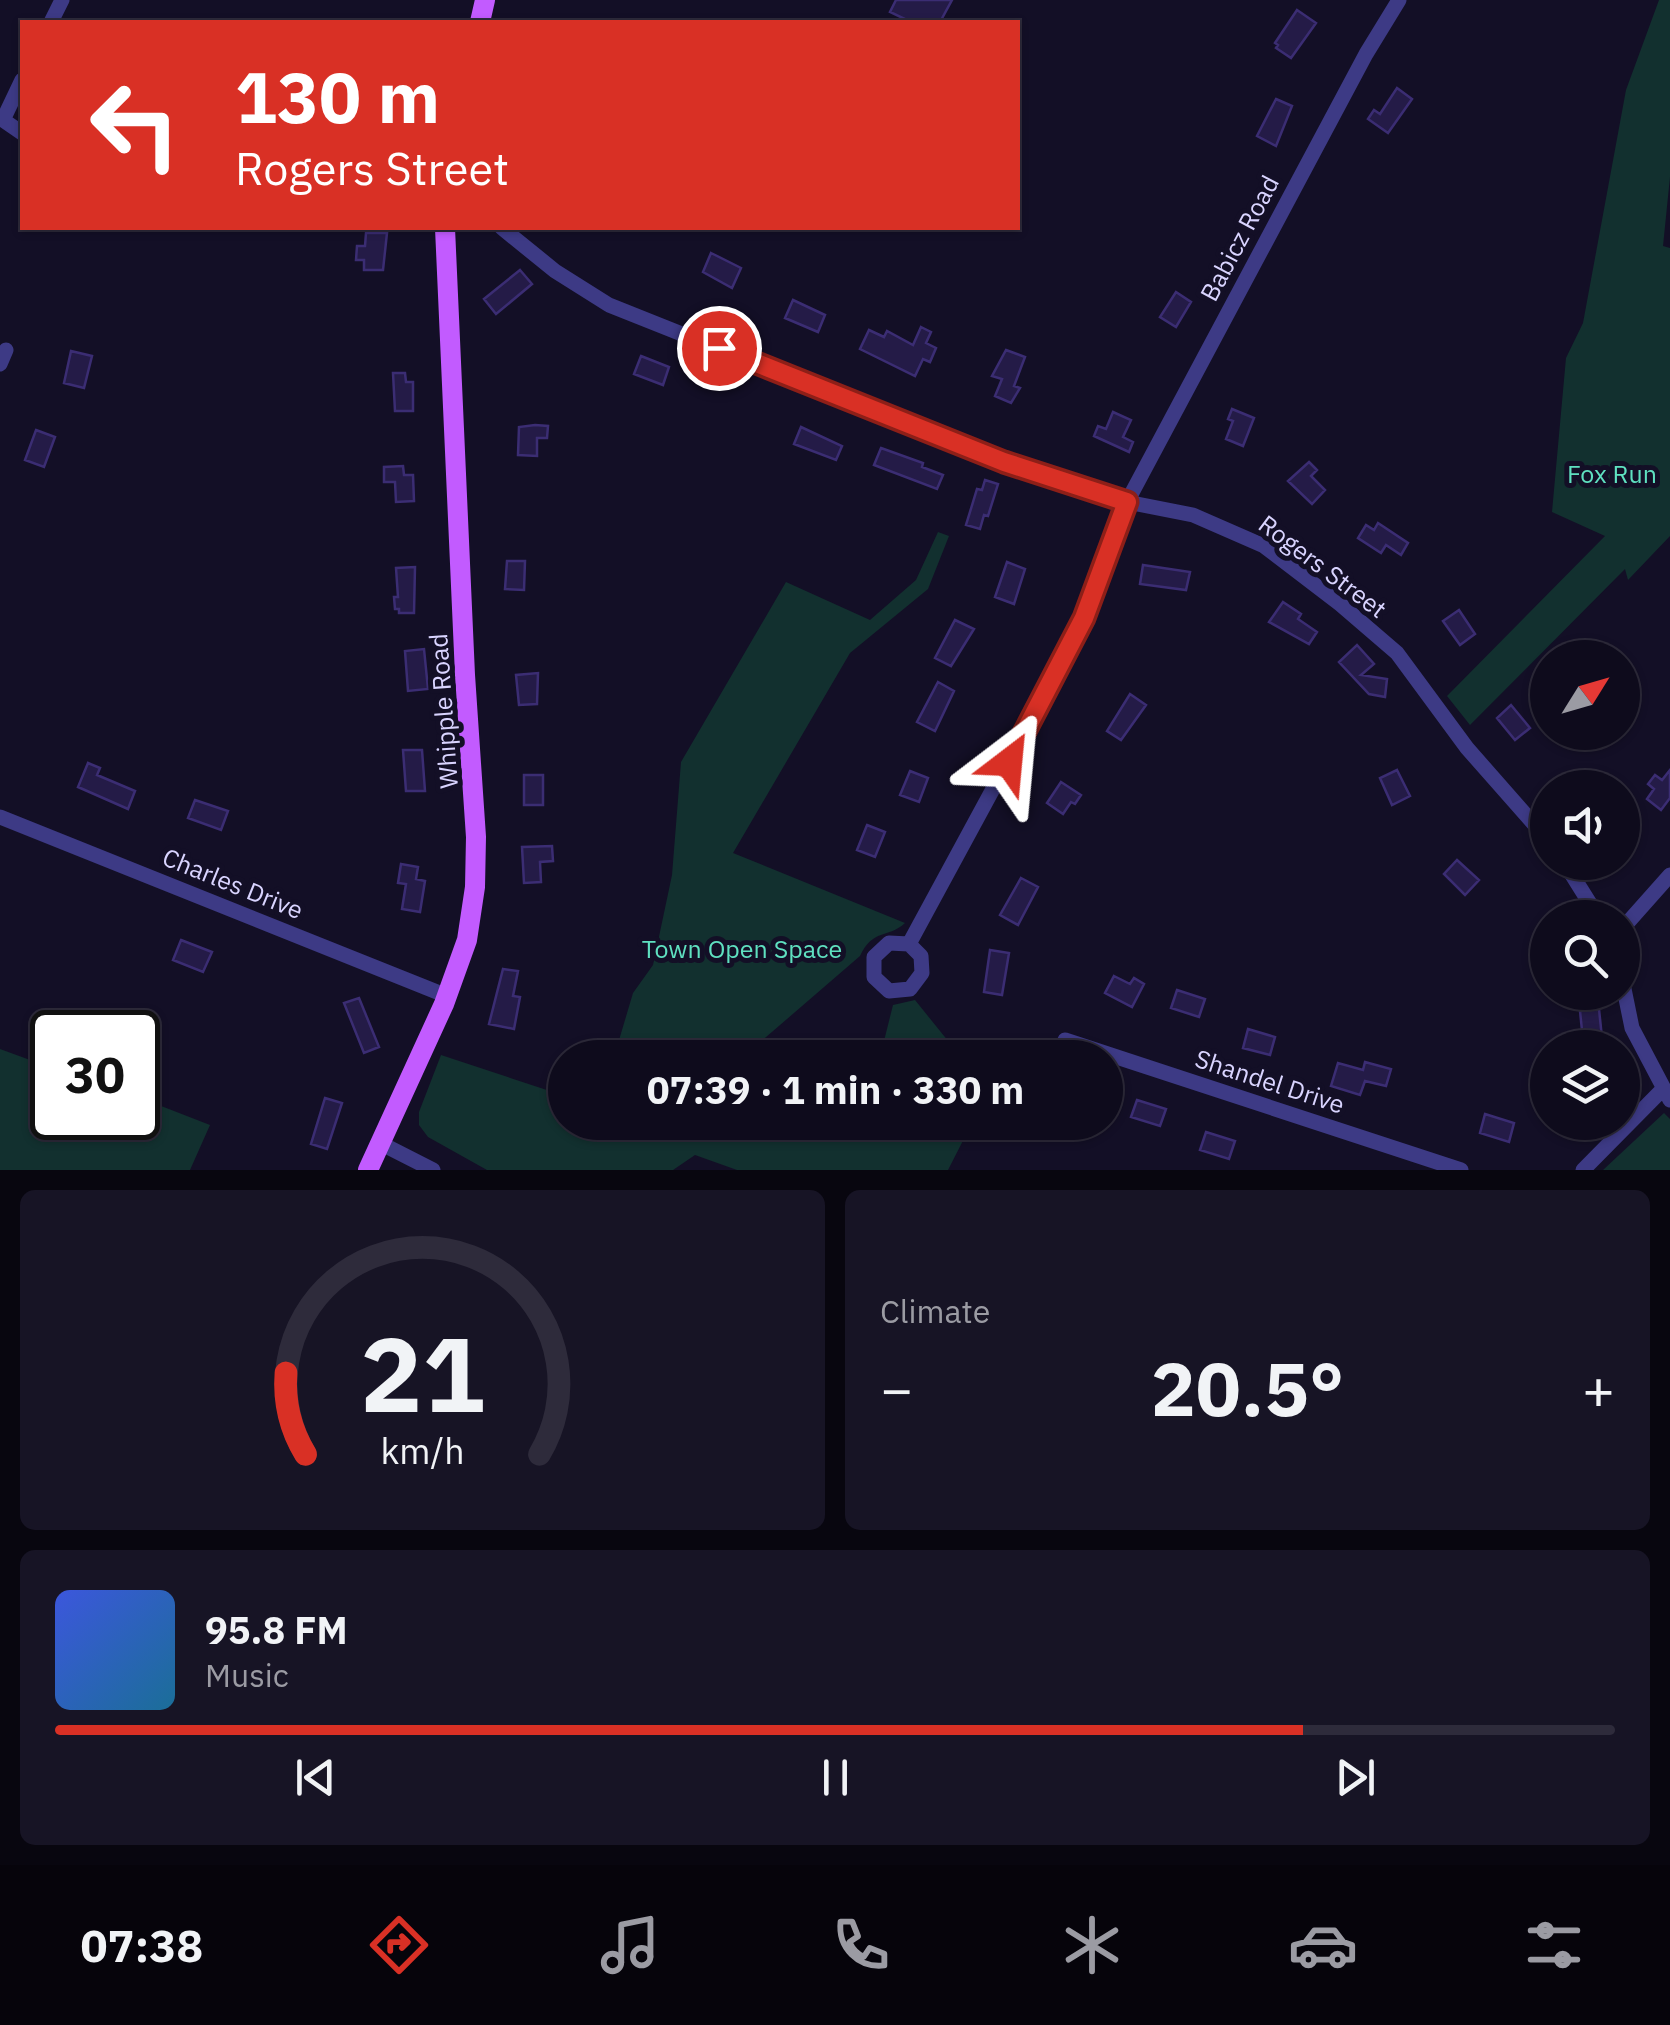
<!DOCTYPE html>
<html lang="en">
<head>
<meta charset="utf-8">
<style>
  :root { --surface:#0e0b1c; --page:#171425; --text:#f1f3f6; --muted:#9b9ba3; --line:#2e2b3b; --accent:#d93025 }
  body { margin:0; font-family:"IBM Plex Sans",sans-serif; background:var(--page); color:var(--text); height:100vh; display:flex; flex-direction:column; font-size:38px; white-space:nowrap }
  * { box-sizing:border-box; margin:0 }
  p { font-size:32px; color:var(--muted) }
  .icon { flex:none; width:55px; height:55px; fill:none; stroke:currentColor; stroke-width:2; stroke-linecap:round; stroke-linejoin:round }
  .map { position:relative; height:1170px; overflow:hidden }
  .sheet { display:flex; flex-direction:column; gap:20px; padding:20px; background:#08060f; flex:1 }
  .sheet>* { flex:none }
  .guide { position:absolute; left:20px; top:20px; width:1000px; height:210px; border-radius:0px; box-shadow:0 2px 8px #0004,0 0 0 2px var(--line); background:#d93025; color:#fff; overflow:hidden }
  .needle { width:65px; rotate:53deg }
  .controls { position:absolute; left:1530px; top:640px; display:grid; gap:20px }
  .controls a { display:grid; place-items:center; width:110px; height:110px; border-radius:50%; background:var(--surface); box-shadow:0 2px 8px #0004,0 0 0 2px var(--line); font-size:50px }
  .speed { position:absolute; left:30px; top:1010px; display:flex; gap:20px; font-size:50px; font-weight:700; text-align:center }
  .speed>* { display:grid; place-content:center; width:130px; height:130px; border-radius:50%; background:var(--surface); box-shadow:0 2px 8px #0004,0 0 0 2px var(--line); line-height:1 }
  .speed .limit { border:5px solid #111; border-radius:15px; background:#fff; color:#111 }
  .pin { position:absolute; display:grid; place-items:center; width:85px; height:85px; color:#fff; margin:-42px; border:5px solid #fff; border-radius:50%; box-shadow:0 2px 10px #0007 }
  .me { position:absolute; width:110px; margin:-55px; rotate:29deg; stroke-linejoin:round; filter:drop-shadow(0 0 8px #0008) }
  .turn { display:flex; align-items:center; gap:35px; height:210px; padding:0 50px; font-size:45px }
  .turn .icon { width:130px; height:130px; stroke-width:2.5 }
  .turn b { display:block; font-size:70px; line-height:85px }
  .big { font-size:75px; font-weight:700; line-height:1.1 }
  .sheet .tile { flex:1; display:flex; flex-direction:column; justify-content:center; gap:15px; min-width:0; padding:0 35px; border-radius:15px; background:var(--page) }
  .sheet .dial { align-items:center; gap:0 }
  .dial svg { height:260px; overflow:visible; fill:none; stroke:var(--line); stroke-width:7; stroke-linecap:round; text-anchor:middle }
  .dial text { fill:var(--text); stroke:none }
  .song { display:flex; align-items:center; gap:30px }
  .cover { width:120px; height:120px; border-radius:15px; background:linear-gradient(135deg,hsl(230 70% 55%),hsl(200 70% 35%)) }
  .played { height:10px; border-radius:5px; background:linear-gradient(90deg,var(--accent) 80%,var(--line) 80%) }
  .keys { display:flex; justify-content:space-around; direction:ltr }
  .heat { display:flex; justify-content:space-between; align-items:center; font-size:55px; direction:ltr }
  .sheet .tiles { flex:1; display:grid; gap:20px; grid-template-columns:1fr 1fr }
  .tile:last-child { grid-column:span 2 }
  .trip { position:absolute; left:548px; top:1040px; width:575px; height:100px; border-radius:50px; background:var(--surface); box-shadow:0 2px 8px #0004,0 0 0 2px var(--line); font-weight:700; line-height:100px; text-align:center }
  .tabs { display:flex; height:160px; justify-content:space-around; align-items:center; background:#06040b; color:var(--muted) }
  .tabs .icon { width:70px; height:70px }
  .tabs .on { color:var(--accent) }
  .tabs b { font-size:45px; color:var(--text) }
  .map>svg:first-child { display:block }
  .green { fill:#12302f }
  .building { fill:#241b47; stroke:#3b2d73; stroke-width:2.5 }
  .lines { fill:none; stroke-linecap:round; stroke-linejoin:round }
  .minor { stroke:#3d3a85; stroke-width:15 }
  .major { stroke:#c25bff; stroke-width:20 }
  .route-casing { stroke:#8d1f18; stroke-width:25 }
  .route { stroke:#d93025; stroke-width:18 }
  .labels { text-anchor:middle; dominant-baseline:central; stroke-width:10; stroke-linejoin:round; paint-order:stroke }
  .street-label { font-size:25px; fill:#d9d4ff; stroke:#130f26 }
  .park-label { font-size:25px; fill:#5fe0c0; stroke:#130f26 }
</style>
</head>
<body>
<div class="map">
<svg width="1670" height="1170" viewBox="0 0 1670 1170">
  <rect width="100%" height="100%" fill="#130f26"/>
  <path class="green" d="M1659,0h11v177l-7,69 7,2v288l-42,44 -3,-11 -155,156 -23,-29 158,-160 -53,-24 14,-154 17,-35 43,-233z
    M938,532l11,4 -21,53 -78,64 -117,200 172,70c-17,16 -32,5 -45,33l-117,101h-129l19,-64 20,-28 19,-90 9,-113 105,-180 84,38 46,-40z
    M915,1000l46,57h-81l13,-52z
    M0,1049l52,19v50h86v-21l72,28 -20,45h-190z
    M441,1055l124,41v26h267l27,9 3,-8h110l-24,47h-211l-42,-15 -22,15h-186l-59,-33 -9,-12v-13z
    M1664,1113l6,6v51h-67z"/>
  <path class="building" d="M896,0h56l-12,22h-29l-21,-10z
    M1297,10l19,13 -25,35 -15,-10 2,-3 -3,-2z
    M1397,88l15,11 -24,34 -20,-14 6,-9 6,4z
    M1276,99l16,7 -16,40 -19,-10z
    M366,233h21l-4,37h-19v-10h-8l1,-14h8z
    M711,253l30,15 -9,20 -29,-16z
    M520,270l12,14 -36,30 -12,-15z
    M1176,292l15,10 -15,25 -16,-10z
    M793,300l32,15 -7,17 -33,-14z
    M921,327l10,5 -5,11 10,5 -6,14 -7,-3 -8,17 -55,-27 9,-19 15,7 3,-6 26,14z
    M1006,350l19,7 -11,29 6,2 -9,15 -16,-7 7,-17 -10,-3z
    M71,351l21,5 -8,32 -20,-5z
    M641,356l28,11 -6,18 -29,-11z
    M393,373h12l1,9h7v29h-18z
    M1232,409l22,9 -11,28 -17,-7 7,-18 -5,-2z
    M1113,412l18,8 -8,17 10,5 -4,10 -35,-16 4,-10 8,3z
    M535,425l13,1 -1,12h-10v18l-19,-1 1,-28z
    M801,427l41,19 -6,14 -42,-16z
    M36,430l19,7 -11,30 -19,-7z
    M881,448l42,15 -1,4 21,8 -6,14 -63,-24z
    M1309,462l8,8 -6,6 14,14 -13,14 -24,-23z
    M403,466l1,9h9l1,26 -18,1 -1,-20h-11v-15z
    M985,480l13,4 -10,32 -4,-1 -4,14 -14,-4 11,-36 5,1z
    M1378,523l30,20 -7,12 -15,-10 -5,8 -23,-15 8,-13 8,5z
    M507,561h18l-1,29 -19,-1z
    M1007,562l18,7 -11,35 -19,-7z
    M1143,565l47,7 -4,18 -46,-6z
    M415,567l-1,46h-15v-4h-4l-1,-12h4l-2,-29z
    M1283,602l18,12 -3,5 19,13 -8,12 -40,-22z
    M1459,610l16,24 -15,11 -17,-24z
    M955,620l19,9 -23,37 -16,-8z
    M1357,645l17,19 -13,11 26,4 -2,18 -16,-3 -30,-32z
    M424,649l4,40 -20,2 -3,-40z
    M538,673l-1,31 -18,1 -3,-30z
    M938,682l16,9 -19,40 -18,-9z
    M1130,694l16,11 -25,35 -14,-9z
    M1511,705l19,23 -15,12 -18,-22z
    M403,750h19l3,41h-19z
    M88,763l12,5 -3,7 38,16 -7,18 -50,-22z
    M1397,770l13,26 -18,9 -12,-27z
    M1670,770v28l-9,12 -14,-11 7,-10 -6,-5 7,-9 7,5z
    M910,771l18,7 -9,24 -19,-7z
    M524,775h19v30h-19z
    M1061,782l20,13 -6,9 -4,-2 -8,12 -16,-11z
    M195,800l33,11 -7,19 -33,-12z
    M867,825l18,7 -10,25 -18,-7z
    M552,846l1,15 -13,1 1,20 -17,1 -2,-36z
    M1457,860l22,20 -14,15 -21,-21z
    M401,864l17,3 -2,12 9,2 -5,31 -18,-3 4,-25 -8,-1z
    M1021,878l17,9 -20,38 -18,-10z
    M181,940l31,12 -9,20 -30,-12z
    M990,950l19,3 -7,42 -18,-3z
    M503,969l15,2 -5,25 7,1 -6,32 -25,-5z
    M1114,976l16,8 4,-6 10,6 -12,23 -27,-14z
    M1177,990l28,9 -6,18 -28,-9z
    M359,998l20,49 -15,6 -20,-50z
    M1599,1009l3,29 -19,2 -3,-29z
    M1248,1029l27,8 -5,18 -27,-7z
    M1365,1062l26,7 -5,17 -21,-5 -5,14 -29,-9 7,-23 25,7z
    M325,1098l17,5 -15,46 -16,-5z
    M1137,1100l29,9 -6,17 -29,-9z
    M1485,1114l29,9 -5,19 -29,-9z
    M1206,1132l29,9 -6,18 -29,-9z"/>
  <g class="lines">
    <path class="minor" d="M51,22l11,-22
      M0,118l22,15
      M3,120l19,-40
      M502,228l53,43 54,34 394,157 124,40 66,13 71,31 76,58 57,49 70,95 81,92
      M0,364l6,-14
      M0,817l447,179
      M1564,862l35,56
      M1622,929l48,-54
      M909,944l12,12 1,17 -12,16 -21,2 -15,-14v-20l15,-14 20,1 162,-299 25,-56 31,-87 239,-448 33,-54
      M1622,979l10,49 38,72
      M1065,1040l396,130
      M380,1143l53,27
      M1583,1170l80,-81"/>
    <path class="major" d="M480,22l5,-22
      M368,1170l76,-166 23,-64 8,-53 1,-50 -11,-162 -20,-447"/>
  </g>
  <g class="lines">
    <g class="route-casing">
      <path id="route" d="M719,348l285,114 123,40 -43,116 -75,144"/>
    </g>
    <use href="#route" class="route"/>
  </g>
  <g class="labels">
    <g class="street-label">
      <text transform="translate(1239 238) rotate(-62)">Babicz Road</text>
      <text transform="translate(1323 566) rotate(37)">Rogers Street</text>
      <text transform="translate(443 711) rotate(-94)">Whipple Road</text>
      <text transform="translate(233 883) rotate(22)">Charles Drive</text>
      <text transform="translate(1270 1081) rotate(18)">Shandel Drive</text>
    </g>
    <g class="park-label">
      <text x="1612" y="473">Fox Run</text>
      <text x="742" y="948">Town Open Space</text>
    </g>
  </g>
</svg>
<div class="controls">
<a><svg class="needle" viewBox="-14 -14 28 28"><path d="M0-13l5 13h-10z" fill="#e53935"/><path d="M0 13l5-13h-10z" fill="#9b9ba3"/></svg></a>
<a><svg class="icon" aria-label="sound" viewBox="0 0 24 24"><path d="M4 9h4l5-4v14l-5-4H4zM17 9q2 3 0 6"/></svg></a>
<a><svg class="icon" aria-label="search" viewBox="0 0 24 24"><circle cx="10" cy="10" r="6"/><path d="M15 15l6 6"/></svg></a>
<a><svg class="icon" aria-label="layers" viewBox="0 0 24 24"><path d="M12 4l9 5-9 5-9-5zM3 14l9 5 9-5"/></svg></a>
</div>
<div class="speed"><div class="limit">30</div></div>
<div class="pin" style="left:719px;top:348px;background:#d93025"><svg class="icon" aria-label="arrive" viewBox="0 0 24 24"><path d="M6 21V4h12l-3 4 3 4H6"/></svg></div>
<svg class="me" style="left:1009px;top:762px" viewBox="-20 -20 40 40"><path d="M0-17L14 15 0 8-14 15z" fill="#d93025" stroke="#fff" stroke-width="4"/></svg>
<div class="trip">07:39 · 1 min · 330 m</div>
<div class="guide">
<div class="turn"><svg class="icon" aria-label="left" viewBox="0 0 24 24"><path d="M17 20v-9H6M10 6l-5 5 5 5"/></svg><div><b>130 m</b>Rogers Street</div></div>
</div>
</div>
<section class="sheet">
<div class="tiles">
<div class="tile dial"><svg viewBox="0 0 100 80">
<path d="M14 69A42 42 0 1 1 86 69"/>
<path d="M14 69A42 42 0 0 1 8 44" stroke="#d93025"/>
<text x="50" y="56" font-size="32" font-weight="700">21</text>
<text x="50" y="72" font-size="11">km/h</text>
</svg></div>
<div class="tile"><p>Climate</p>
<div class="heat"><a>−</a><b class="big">20.5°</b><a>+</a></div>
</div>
<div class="tile">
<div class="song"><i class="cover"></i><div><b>95.8 FM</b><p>Music</p></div></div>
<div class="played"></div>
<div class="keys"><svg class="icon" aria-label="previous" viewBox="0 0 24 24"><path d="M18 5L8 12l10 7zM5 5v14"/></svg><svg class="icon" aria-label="pause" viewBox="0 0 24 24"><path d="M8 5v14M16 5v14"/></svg><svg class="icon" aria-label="next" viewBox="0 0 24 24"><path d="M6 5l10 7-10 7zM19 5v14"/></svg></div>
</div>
</div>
</section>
<nav class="tabs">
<b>07:38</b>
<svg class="icon on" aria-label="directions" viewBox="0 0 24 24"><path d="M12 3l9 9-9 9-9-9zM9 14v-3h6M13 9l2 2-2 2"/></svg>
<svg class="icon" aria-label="music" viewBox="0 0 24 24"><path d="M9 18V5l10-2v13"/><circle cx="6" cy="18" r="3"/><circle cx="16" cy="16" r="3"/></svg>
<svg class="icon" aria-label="phone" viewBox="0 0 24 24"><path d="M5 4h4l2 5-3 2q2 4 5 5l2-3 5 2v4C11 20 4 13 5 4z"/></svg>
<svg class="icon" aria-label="climate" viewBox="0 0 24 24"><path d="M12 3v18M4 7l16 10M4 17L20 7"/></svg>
<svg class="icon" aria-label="car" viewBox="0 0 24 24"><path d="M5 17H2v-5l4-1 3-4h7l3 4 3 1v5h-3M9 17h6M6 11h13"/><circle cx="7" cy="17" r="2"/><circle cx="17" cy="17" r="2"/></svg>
<svg class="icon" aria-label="filters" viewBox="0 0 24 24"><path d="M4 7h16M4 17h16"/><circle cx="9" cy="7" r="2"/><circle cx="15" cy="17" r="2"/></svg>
</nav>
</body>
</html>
